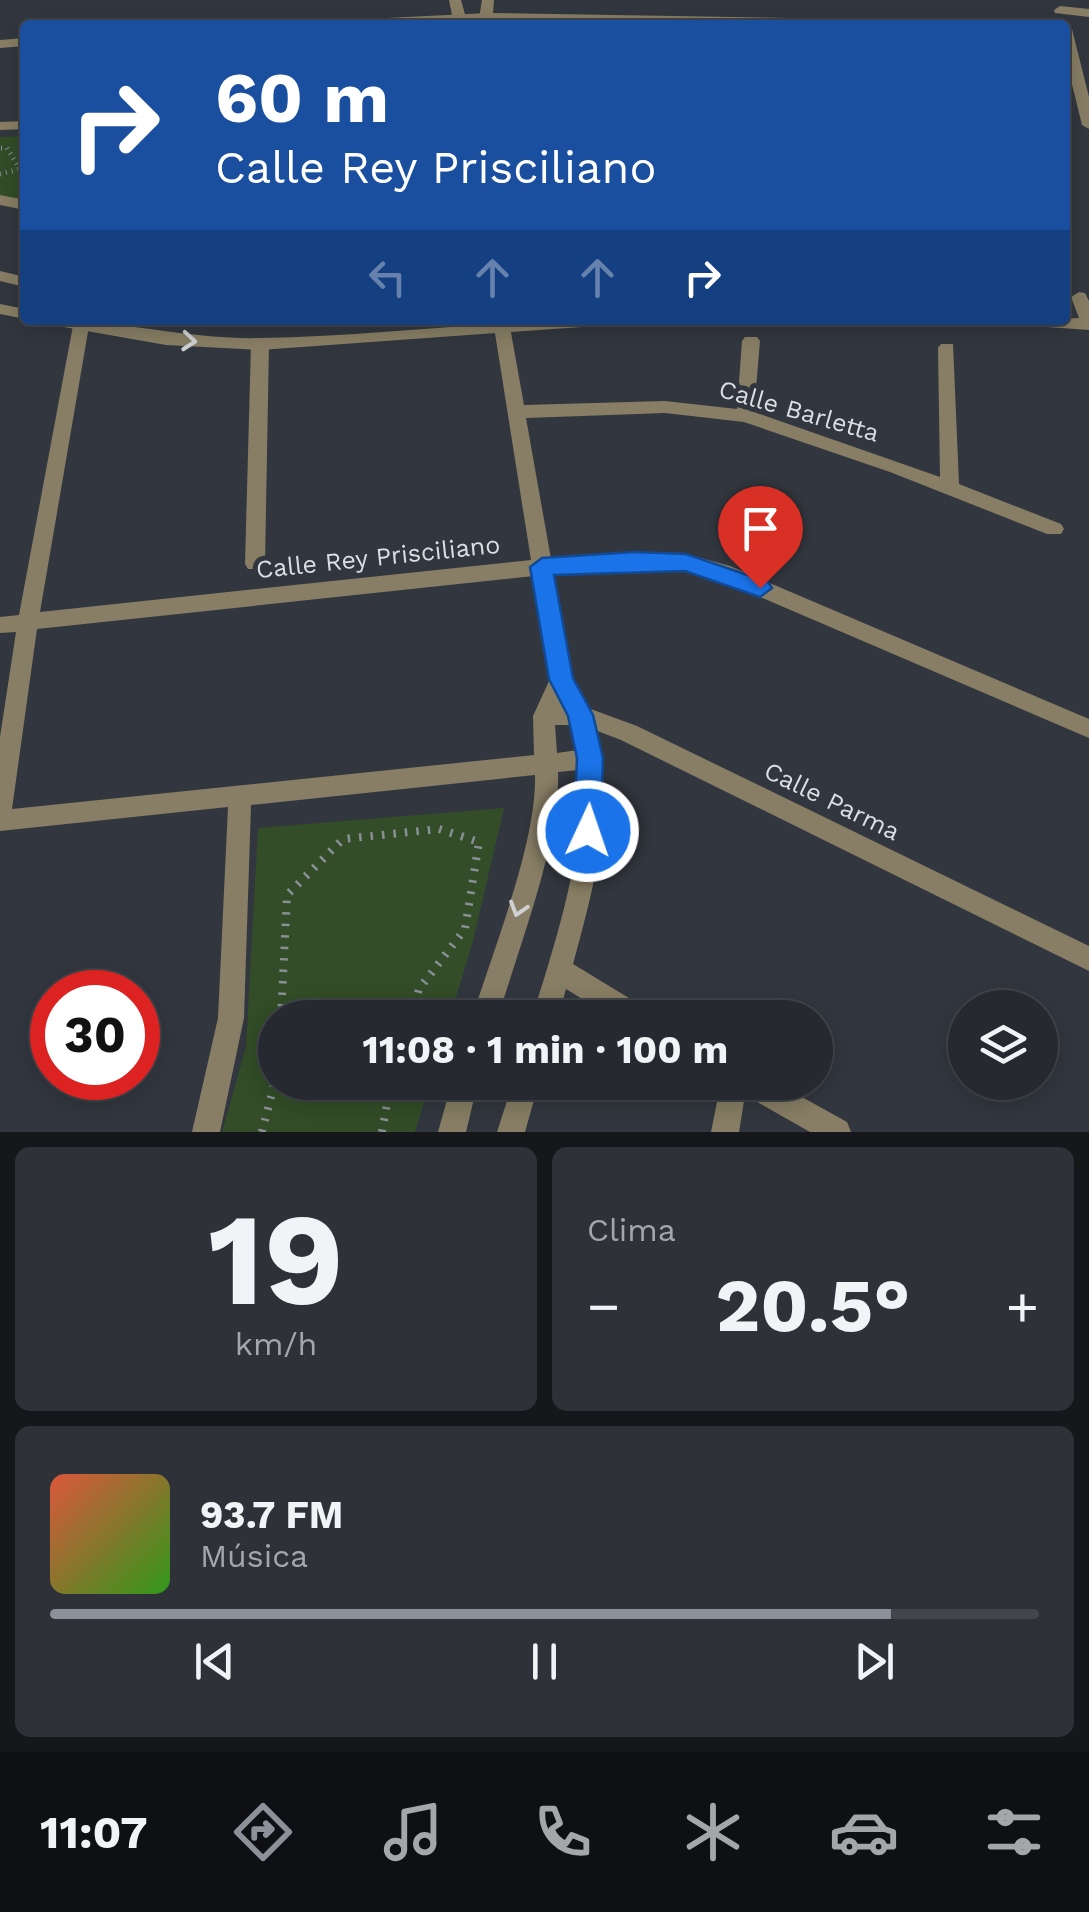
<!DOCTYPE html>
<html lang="es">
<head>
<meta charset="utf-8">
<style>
  :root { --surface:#26292f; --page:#2e3137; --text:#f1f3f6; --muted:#a4a6aa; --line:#42454b; --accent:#8c9099 }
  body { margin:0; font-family:"Work Sans",sans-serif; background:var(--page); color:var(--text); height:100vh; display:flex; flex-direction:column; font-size:38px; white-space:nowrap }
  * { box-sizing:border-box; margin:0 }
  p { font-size:32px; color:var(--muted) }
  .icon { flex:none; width:55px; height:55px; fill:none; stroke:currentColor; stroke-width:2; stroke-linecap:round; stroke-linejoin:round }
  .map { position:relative; height:1132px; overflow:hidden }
  .drawer { display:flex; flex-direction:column; gap:15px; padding:15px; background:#15171a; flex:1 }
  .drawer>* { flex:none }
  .hud { position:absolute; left:20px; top:20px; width:1050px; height:305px; border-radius:10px; box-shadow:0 5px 25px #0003,0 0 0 2px var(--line); background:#1a4fa0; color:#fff; overflow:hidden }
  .tools { position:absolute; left:948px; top:990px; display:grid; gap:20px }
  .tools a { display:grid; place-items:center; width:110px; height:110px; border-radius:50%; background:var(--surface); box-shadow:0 5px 25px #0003,0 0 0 2px var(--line); font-size:50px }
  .speed { position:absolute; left:30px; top:970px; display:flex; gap:20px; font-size:50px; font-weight:700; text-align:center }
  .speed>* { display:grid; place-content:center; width:130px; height:130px; border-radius:50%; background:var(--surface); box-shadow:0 5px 25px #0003,0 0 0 2px var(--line); line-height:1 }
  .speed .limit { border:15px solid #d22; background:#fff; color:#111 }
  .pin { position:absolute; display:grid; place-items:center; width:85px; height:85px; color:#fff; margin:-102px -42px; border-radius:50% 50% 50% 0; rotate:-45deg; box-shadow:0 0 10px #0007 }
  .pin .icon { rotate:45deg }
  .me { position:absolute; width:110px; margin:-55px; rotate:3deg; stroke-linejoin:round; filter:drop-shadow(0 0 8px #0008) }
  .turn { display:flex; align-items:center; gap:35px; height:210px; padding:0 30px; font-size:45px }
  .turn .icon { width:130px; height:130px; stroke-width:2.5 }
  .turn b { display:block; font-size:70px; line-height:85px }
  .lanes { display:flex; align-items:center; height:95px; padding:0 30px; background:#0003; justify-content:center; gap:50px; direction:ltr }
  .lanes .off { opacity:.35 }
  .big { font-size:75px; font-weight:700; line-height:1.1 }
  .drawer .card { flex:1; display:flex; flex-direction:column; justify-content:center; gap:15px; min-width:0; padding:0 35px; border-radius:15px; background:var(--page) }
  .drawer .dial { align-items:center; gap:0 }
  .dial b { font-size:130px; line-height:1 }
  .song { display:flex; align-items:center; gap:30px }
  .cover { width:120px; height:120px; border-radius:15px; background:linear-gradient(135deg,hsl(10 70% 55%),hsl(110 70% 35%)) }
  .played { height:10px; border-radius:5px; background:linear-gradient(90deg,var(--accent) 85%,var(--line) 85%) }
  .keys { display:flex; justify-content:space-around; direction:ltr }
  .heat { display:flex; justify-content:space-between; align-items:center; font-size:55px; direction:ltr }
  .drawer .tiles { flex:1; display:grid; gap:15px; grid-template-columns:1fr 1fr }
  .card:last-child { grid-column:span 2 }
  .trip { position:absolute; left:258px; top:1000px; width:575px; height:100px; border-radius:50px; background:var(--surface); box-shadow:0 5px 25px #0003,0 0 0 2px var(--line); font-weight:700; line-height:100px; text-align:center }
  .tab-bar { display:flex; height:160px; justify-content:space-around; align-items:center; background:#0f1013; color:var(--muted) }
  .tab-bar .icon { width:70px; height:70px }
  .tab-bar .active { color:var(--accent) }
  .tab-bar b { font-size:45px; color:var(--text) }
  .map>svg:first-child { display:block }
  .green { fill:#324d27 }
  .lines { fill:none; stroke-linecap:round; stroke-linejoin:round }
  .path-far1 { stroke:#8a8e95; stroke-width:5; stroke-dasharray:1 5; stroke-linecap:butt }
  .path { stroke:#8a8e95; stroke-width:8; stroke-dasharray:2.5 9; stroke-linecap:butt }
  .minor { fill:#887e65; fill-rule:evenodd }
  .tertiary { fill:#887e65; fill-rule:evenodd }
  .oneway { stroke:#cfd0d1 }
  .route { fill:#1a73e8; stroke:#114b97; stroke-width:2.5 }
  .labels { text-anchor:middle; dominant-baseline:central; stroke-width:10; stroke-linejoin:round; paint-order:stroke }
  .street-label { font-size:25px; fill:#dbdee4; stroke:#32373f }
</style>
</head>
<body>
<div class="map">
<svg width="1089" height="1132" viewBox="0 0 1089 1132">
  <rect width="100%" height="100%" fill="#32373f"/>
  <path class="green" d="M25,136v65l-25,-4v-60z
    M504,808l-31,133 -23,76 -175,1v64l155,1 -15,49h-193l24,-85 12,-219z"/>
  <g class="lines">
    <path class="path-far1" d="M1,148h6l11,18 7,1
      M0,174l25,-6"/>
    <path class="path" d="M281,1018l6,-123 56,-56 96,-10 40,13 -14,87 -46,60 -8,29
      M262,1132l13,-51
      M382,1132l9,-50"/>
    <path class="minor" d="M1060,6l29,3v8l-34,-4 -1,-3z
      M488,13l488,8 7,4 -495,-4 -169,4 7,-4z
      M1065,25l7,4 17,68v32l-7,-4 -17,-69z
      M25,38v8l-25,2v-8z
      M25,121v8l-25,1v-8z
      M0,195l25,5v10l-25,-5z
      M74,320h16l-50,292 491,-52 -37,-233 2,-4 6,-2 8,6 14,78 141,-4 72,8 5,-68 3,-4h12l3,4 -6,71 186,65 -2,-129 3,-4h12l6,140 102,40 3,5 -3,5h-14l-157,-62 -146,-50 -79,-9 -139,5 25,141 135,-5 44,12 359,153v19l-371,-159 -32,-9 -132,4 18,104 16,30 49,18 452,220v25l-468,-231 -26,-10c22,75 -2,161 -22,234l74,45 4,9h-38l-47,-29 -8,29h-26c24,-79 54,-165 47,-248l-21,2c3,69 -40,177 -60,246h-26c21,-67 65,-177 63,-243l-284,30 -7,213 -24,114h-28l26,-114 10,-211 -228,24v-94l16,-105 -16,1v-16l19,-2zM534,576l16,103 -17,37 1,39 -522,54 25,-180zM555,725h16l7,25 -21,3z
      M260,338l9,6 -4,220 -3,5h-14l-3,-5 6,-220z
      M452,1082h26l-12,50h-28z
      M513,1082h26l-14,50h-28z
      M721,1082h54l72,40 4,10h-41l-65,-37 -6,37h-28z"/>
    <path class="tertiary" d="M449,0h12l7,25h-14z
      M482,0h12l-2,25h-14z
      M0,271l25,6v10l-25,-6z
      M1079,292l6,1 4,8v29l-56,-4 -8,-6 54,-2 -8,-21z
      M0,304l25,5v10l-25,-5z
      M50,320c71,0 140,20 211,18 115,-2 228,-18 342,-18l-8,6 -335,24 -94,-5 -108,-19z"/>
  </g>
  <defs><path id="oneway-chevron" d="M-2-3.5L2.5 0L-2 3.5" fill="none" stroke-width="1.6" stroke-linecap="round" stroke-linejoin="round" transform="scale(2.5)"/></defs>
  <g class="oneway">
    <use href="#oneway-chevron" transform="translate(189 341) rotate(5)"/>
    <use href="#oneway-chevron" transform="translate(518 909) rotate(107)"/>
  </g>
  <path class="route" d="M634,552l52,2 82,28 4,6 -12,9 -75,-26 -131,4 19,103 20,37 10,43 -2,73 -4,8 -9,4 -10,-4 -4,-8 3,-73 -9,-42 -19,-37 -19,-112 12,-9z"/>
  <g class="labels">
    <g class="street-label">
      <text transform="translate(799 411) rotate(16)">Calle Barletta</text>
      <text transform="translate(378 557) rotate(-6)">Calle Rey Prisciliano</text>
      <text transform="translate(832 801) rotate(26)">Calle Parma</text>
    </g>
  </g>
</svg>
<div class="tools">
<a><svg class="icon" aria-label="layers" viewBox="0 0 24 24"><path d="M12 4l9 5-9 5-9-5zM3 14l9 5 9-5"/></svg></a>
</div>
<div class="speed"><div class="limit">30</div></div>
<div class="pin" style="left:760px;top:588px;background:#d93025"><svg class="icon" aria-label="arrive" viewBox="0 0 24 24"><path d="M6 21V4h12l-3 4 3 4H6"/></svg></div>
<svg class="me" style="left:588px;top:831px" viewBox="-20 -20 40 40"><circle r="17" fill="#1a73e8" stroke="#fff" stroke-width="3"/><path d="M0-11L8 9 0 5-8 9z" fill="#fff"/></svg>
<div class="trip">11:08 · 1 min · 100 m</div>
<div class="hud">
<div class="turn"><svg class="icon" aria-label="right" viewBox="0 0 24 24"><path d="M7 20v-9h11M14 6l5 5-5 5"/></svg><div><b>60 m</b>Calle Rey Prisciliano</div></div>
<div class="lanes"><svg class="icon off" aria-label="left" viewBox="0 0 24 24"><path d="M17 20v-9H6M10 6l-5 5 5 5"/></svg><svg class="icon off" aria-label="ahead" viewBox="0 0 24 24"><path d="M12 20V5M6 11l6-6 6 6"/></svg><svg class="icon off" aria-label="ahead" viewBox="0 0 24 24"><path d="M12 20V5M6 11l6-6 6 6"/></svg><svg class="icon" aria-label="right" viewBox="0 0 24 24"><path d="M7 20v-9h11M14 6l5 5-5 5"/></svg></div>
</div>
</div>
<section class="drawer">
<div class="tiles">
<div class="card dial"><b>19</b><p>km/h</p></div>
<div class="card"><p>Clima</p>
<div class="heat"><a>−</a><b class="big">20.5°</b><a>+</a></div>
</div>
<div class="card">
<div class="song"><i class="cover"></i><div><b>93.7 FM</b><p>Música</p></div></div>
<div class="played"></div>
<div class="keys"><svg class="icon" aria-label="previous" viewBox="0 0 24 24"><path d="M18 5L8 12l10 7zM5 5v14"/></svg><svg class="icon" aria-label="pause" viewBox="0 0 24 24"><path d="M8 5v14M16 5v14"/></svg><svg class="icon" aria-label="next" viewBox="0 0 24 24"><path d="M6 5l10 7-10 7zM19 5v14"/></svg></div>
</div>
</div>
</section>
<nav class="tab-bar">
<b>11:07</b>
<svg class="icon active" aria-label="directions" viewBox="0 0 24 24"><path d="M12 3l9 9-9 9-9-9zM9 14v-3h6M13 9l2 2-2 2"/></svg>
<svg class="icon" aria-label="music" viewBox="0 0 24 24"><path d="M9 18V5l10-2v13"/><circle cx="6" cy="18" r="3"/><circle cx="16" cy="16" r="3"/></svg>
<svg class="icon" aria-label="phone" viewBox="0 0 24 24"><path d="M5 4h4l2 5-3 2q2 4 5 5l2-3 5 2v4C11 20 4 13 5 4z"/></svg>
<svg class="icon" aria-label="climate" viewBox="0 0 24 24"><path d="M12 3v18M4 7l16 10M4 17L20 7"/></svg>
<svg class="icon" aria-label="car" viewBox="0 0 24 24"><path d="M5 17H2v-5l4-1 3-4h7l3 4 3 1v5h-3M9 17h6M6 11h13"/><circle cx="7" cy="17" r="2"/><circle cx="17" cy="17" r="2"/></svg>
<svg class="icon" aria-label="filters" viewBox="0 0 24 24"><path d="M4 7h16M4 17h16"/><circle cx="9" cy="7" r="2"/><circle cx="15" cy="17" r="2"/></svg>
</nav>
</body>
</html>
